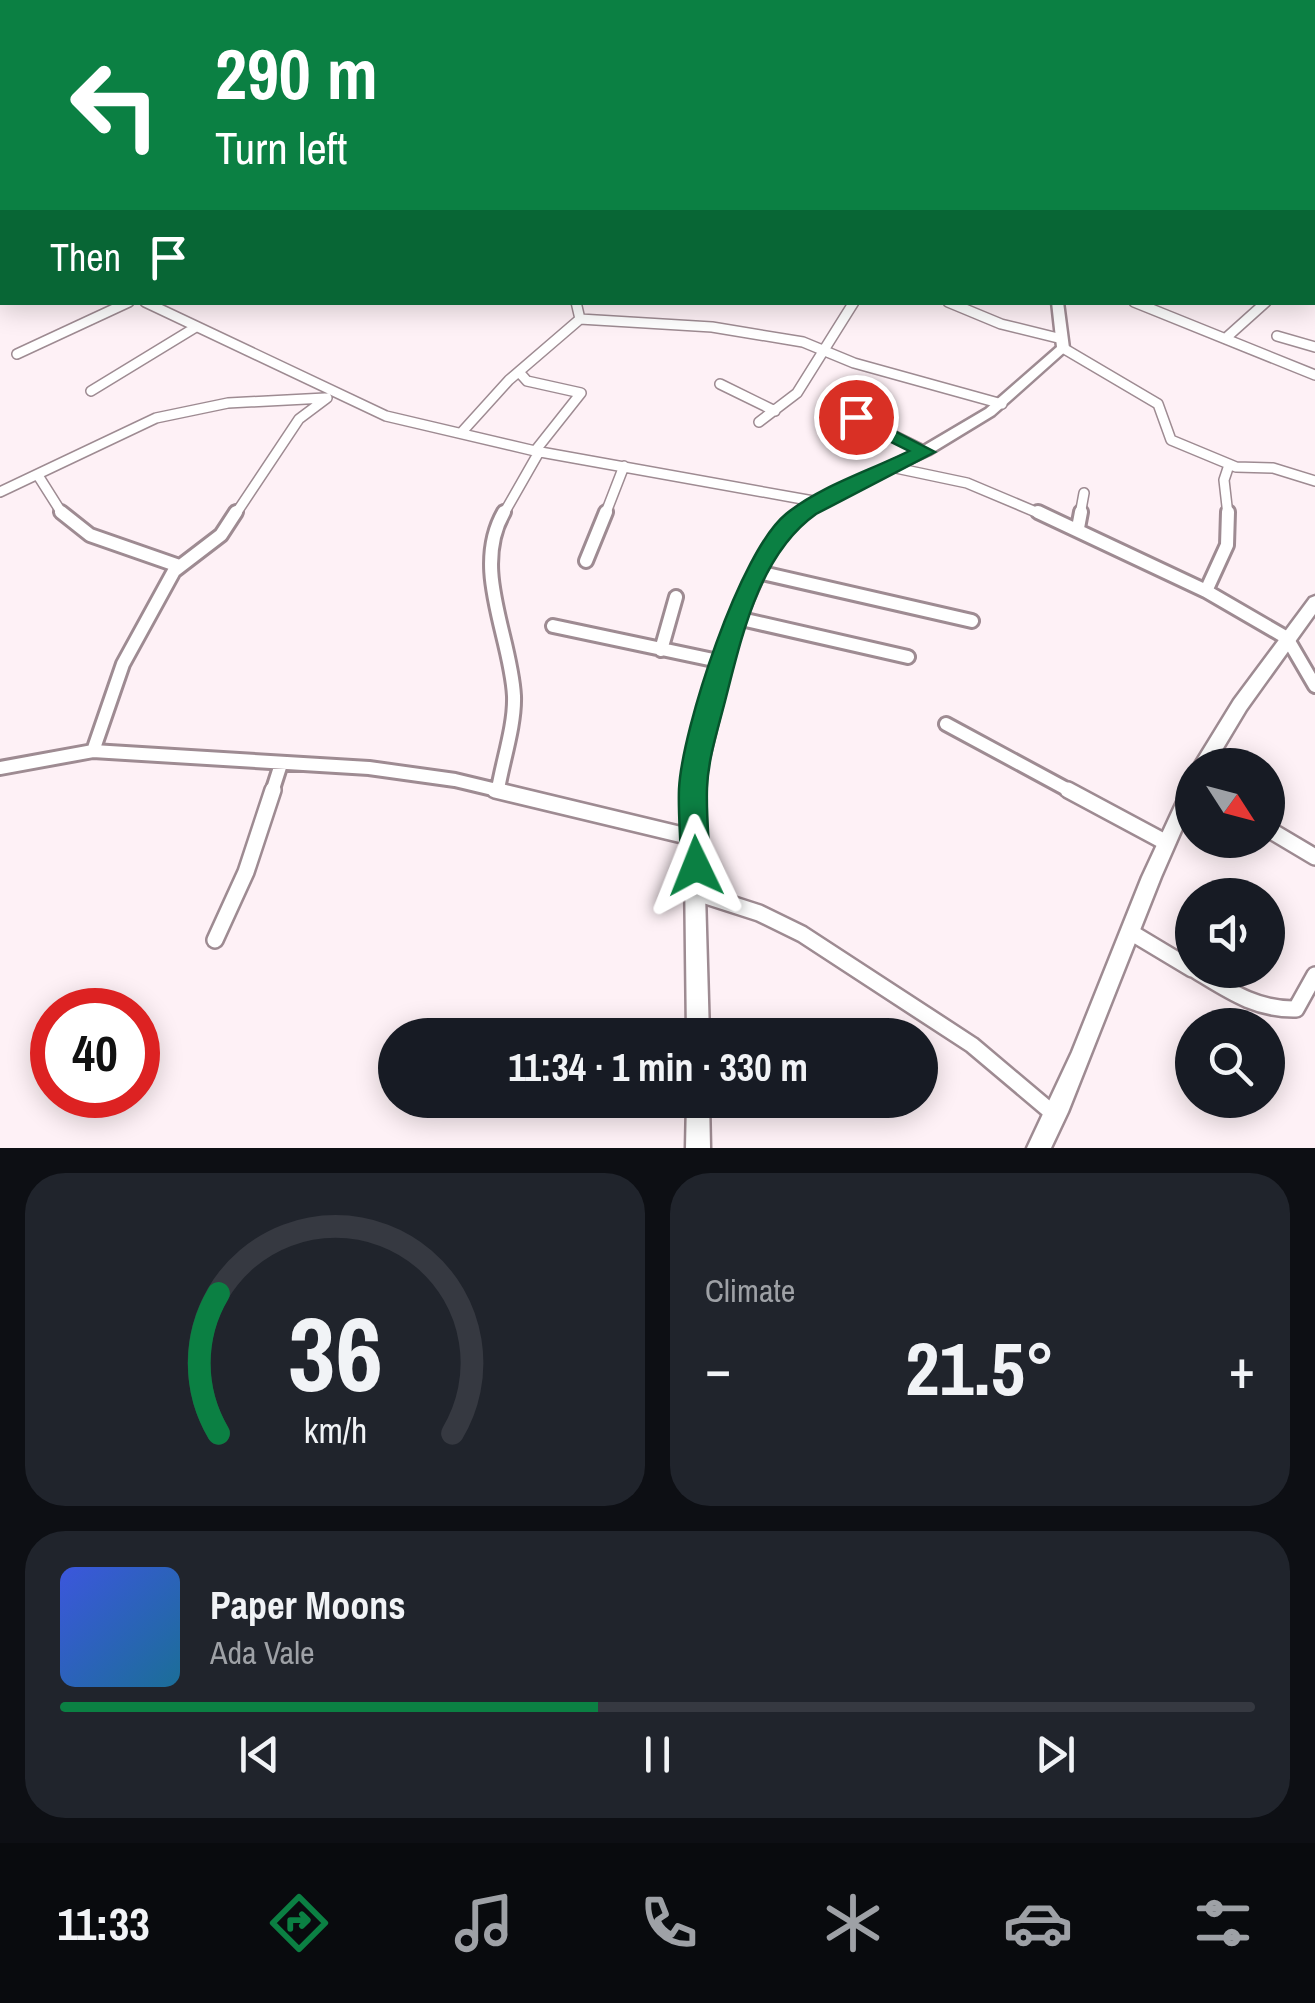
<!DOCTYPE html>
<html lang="en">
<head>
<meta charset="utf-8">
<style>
  :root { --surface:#171b24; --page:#20242c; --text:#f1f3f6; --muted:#9ea1a6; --line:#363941; --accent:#0b8043 }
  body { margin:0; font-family:"Archivo Narrow",sans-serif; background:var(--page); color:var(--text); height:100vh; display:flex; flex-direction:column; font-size:38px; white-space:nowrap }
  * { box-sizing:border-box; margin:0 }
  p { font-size:32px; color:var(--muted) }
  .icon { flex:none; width:55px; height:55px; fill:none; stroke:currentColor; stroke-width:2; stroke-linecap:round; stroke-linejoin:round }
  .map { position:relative; height:1148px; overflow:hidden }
  .side { display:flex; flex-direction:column; gap:25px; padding:25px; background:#0d0f14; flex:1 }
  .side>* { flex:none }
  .banner { position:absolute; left:0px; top:0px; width:1315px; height:305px; box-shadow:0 5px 25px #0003; background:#0b8043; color:#fff; overflow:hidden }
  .needle { width:65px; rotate:126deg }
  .controls { position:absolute; left:1175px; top:748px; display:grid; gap:20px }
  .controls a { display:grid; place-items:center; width:110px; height:110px; border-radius:50%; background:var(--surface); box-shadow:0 5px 25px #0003; font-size:50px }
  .speed { position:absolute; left:30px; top:988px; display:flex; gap:20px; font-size:50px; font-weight:700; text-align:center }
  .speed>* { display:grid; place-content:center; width:130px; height:130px; border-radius:50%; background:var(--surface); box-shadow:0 5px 25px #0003; line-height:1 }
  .speed .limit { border:15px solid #d22; background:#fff; color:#111 }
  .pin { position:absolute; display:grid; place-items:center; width:85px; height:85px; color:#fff; margin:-42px; border:5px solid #fff; border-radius:50%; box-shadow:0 2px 10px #0007 }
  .me { position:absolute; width:110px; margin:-55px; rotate:358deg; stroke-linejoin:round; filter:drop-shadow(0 0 8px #0008) }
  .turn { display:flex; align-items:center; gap:35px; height:210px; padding:0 50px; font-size:45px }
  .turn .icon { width:130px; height:130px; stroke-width:2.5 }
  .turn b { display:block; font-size:70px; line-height:85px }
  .then { display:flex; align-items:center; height:95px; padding:0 50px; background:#0003; gap:20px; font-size:38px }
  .big { font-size:75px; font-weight:700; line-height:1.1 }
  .side .card { flex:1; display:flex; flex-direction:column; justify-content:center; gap:15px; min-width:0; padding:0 35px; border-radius:40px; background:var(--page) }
  .side .dial { align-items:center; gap:0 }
  .dial svg { height:260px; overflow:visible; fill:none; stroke:var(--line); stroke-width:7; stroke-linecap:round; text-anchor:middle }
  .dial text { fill:var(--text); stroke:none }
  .song { display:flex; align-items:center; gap:30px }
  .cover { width:120px; height:120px; border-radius:15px; background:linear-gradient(135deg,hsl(230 70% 55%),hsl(200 70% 35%)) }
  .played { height:10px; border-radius:5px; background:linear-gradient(90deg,var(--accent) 45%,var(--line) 45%) }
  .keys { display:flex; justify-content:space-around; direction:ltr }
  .heat { display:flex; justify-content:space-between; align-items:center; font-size:55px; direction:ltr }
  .side .tiles { flex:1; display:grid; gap:25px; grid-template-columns:1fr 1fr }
  .card:last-child { grid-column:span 2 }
  .trip { position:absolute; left:378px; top:1018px; width:560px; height:100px; border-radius:50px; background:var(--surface); box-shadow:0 5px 25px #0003; font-weight:700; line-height:100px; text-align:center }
  .tabs { display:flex; height:160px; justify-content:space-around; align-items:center; background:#090b0e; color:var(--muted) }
  .tabs .icon { width:70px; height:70px }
  .tabs .active { color:var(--accent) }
  .tabs b { font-size:45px; color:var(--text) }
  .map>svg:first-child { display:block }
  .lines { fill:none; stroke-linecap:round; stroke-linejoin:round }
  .street-far3-casing { stroke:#9e8b92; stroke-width:9 }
  .street-far2-casing { stroke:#9e8b92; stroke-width:12 }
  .street-far1-casing { stroke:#9e8b92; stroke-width:18 }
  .street-casing { stroke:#9e8b92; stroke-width:20 }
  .secondary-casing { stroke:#9e8b92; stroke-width:5 }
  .primary-casing { stroke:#9e8b92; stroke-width:4 }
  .street-far3 { stroke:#fff; stroke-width:6 }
  .street-far2 { stroke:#fff; stroke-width:9 }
  .street-far1 { stroke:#fff; stroke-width:12 }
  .street { stroke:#fff; stroke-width:15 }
  .secondary { fill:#fff; fill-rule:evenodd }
  .primary { fill:#fff; fill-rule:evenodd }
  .route { fill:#0b8043; stroke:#07532c; stroke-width:2.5 }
</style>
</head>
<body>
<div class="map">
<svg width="1315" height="1148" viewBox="0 0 1315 1148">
  <rect width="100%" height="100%" fill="#fef1f6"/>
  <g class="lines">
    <g class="street-far3-casing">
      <path id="street-far3" d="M93,0l5,2
        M314,0l4,2
        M494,0l6,2
        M560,0l5,2
        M690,0l8,2
        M878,0l6,2
        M1178,0l10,2
        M1217,0l9,2
        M228,2l7,-2
        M585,2l8,-2
        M828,2l35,-2
        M991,2l4,-2
        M1046,2l5,-2"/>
    </g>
    <g class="street-far2-casing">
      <path id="street-far2" d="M145,302l241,114 149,35 284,51
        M576,302l4,17
        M948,302l53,22 61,15
        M1134,302l181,73
        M580,319l132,8 91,15 51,21 148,41
        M1277,336l38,11
        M1227,337l39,-35
        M1063,348l95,56 13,36 65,27 37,1 42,13
        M17,354l112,-52
        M519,372l8,9 54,12 -46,58
        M720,384l55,27
        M91,391l105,-64
        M856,417l69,34
        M759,422l38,-29 57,-91
        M461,433l48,-53 71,-61
        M891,467l76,16 76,32
        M39,477l24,38
        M0,492l156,-74 72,-15 97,-5
        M235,515l64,-96 28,-21
        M503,515l36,-63
        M605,515l19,-49
        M1080,515l4,-22
        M1228,515l-4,-35 5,-15"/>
    </g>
    <g class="street-far1-casing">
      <path id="street-far1" d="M61,512l29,23 89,31
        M1038,512l168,79 81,47 28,48
        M1078,528l3,-16
        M586,561l20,-49
        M758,572l214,49
        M1206,591l21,-46 1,-33
        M737,618l171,39
        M553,626l170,36
        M661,650l15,-53
        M946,724l126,68
        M93,751l30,-87 51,-93 47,-36 15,-23
        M0,768l93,-17 276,17 86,12 50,12
        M498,789c5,-29 17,-64 16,-93 -3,-60 -43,-127 -10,-184
        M272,792l9,-28"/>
    </g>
    <g class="street-casing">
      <path id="street" d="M495,790l200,48
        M1068,790l97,52
        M1268,829l47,28
        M697,893l62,20 43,21 170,111 83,70
        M1132,933l60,36
        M215,940l31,-68 27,-82
        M1195,970c33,20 61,40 101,39l19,-34"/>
    </g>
    <g class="secondary-casing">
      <path id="secondary" d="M1312,150h3v6h-3z
        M1052,302h11l6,46 -2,2 -73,65 -64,39 -95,44 -40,26 -24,36 -31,71 -38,156 7,248h-22l-3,-248 40,-156 33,-73 28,-40 40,-26 95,-44 66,-39 71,-62z
        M1315,596v18l-69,96 -33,55h-19l40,-65 76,-102z
        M1192,780v26l-31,71 -93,235 -17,36h-24l45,-96 70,-175 44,-95z
        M687,1100h22l1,48h-24z"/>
    </g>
    <g class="primary-casing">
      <path id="primary" d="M1312,79l3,1v6l-3,-1z"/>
    </g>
    <use href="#street-far3" class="street-far3"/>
    <use href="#street-far2" class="street-far2"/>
    <use href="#street-far1" class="street-far1"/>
    <use href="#street" class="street"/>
    <use href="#secondary" class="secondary"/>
    <use href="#primary" class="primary"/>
  </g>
  <path class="route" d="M856,411l79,41 -119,62c-58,41 -75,126 -92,191 -7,27 -16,55 -17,83 -1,26 2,52 3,78l-4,9 -10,4 -11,-4 -4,-9c0,-26 -3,-52 -2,-77 3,-60 61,-238 107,-275 34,-28 83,-43 123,-63l-60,-30 -3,-4z"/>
</svg>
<div class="controls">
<a><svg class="needle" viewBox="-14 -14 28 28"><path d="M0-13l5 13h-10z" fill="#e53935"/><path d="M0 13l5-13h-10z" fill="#9ea1a6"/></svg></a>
<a><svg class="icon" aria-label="sound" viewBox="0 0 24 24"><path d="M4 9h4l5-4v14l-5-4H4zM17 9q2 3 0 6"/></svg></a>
<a><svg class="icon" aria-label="search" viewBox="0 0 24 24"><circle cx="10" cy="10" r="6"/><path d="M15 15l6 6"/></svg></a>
</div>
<div class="speed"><div class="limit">40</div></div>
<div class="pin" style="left:856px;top:417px;background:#d93025"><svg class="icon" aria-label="arrive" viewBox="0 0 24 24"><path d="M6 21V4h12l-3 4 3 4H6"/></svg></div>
<svg class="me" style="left:696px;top:866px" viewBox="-20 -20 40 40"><path d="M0-17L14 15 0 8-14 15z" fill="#0b8043" stroke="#fff" stroke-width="4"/></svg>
<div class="trip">11:34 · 1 min · 330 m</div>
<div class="banner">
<div class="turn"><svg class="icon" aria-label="left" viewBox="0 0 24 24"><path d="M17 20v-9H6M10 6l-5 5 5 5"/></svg><div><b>290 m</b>Turn left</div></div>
<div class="then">Then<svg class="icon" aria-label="arrive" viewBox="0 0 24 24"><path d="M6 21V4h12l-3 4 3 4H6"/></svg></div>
</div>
</div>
<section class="side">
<div class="tiles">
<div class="card dial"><svg viewBox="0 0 100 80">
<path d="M14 69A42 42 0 1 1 86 69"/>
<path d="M14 69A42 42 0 0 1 14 26" stroke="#0b8043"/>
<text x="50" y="56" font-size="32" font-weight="700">36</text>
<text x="50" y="72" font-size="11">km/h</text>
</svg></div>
<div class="card"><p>Climate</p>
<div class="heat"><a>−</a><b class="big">21.5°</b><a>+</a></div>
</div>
<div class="card">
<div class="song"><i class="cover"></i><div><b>Paper Moons</b><p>Ada Vale</p></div></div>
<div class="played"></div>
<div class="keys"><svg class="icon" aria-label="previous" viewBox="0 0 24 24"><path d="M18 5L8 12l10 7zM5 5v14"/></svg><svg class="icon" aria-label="pause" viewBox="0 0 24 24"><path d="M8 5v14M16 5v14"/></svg><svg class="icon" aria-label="next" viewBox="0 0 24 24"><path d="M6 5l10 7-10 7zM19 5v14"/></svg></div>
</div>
</div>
</section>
<nav class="tabs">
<b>11:33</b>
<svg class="icon active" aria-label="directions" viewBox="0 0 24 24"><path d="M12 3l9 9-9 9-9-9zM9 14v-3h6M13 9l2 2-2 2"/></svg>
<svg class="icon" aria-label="music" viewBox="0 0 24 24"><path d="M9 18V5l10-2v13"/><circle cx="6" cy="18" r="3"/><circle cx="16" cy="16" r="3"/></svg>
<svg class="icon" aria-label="phone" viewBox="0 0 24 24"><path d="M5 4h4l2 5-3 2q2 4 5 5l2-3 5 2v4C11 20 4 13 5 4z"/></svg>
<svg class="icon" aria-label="climate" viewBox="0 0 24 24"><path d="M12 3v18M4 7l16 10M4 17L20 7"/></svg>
<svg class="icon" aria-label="car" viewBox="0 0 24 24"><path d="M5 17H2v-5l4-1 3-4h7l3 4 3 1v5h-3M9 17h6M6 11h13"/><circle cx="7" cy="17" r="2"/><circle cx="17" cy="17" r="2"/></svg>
<svg class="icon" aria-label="filters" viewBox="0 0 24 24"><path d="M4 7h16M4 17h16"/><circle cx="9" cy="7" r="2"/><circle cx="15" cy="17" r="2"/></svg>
</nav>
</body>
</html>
